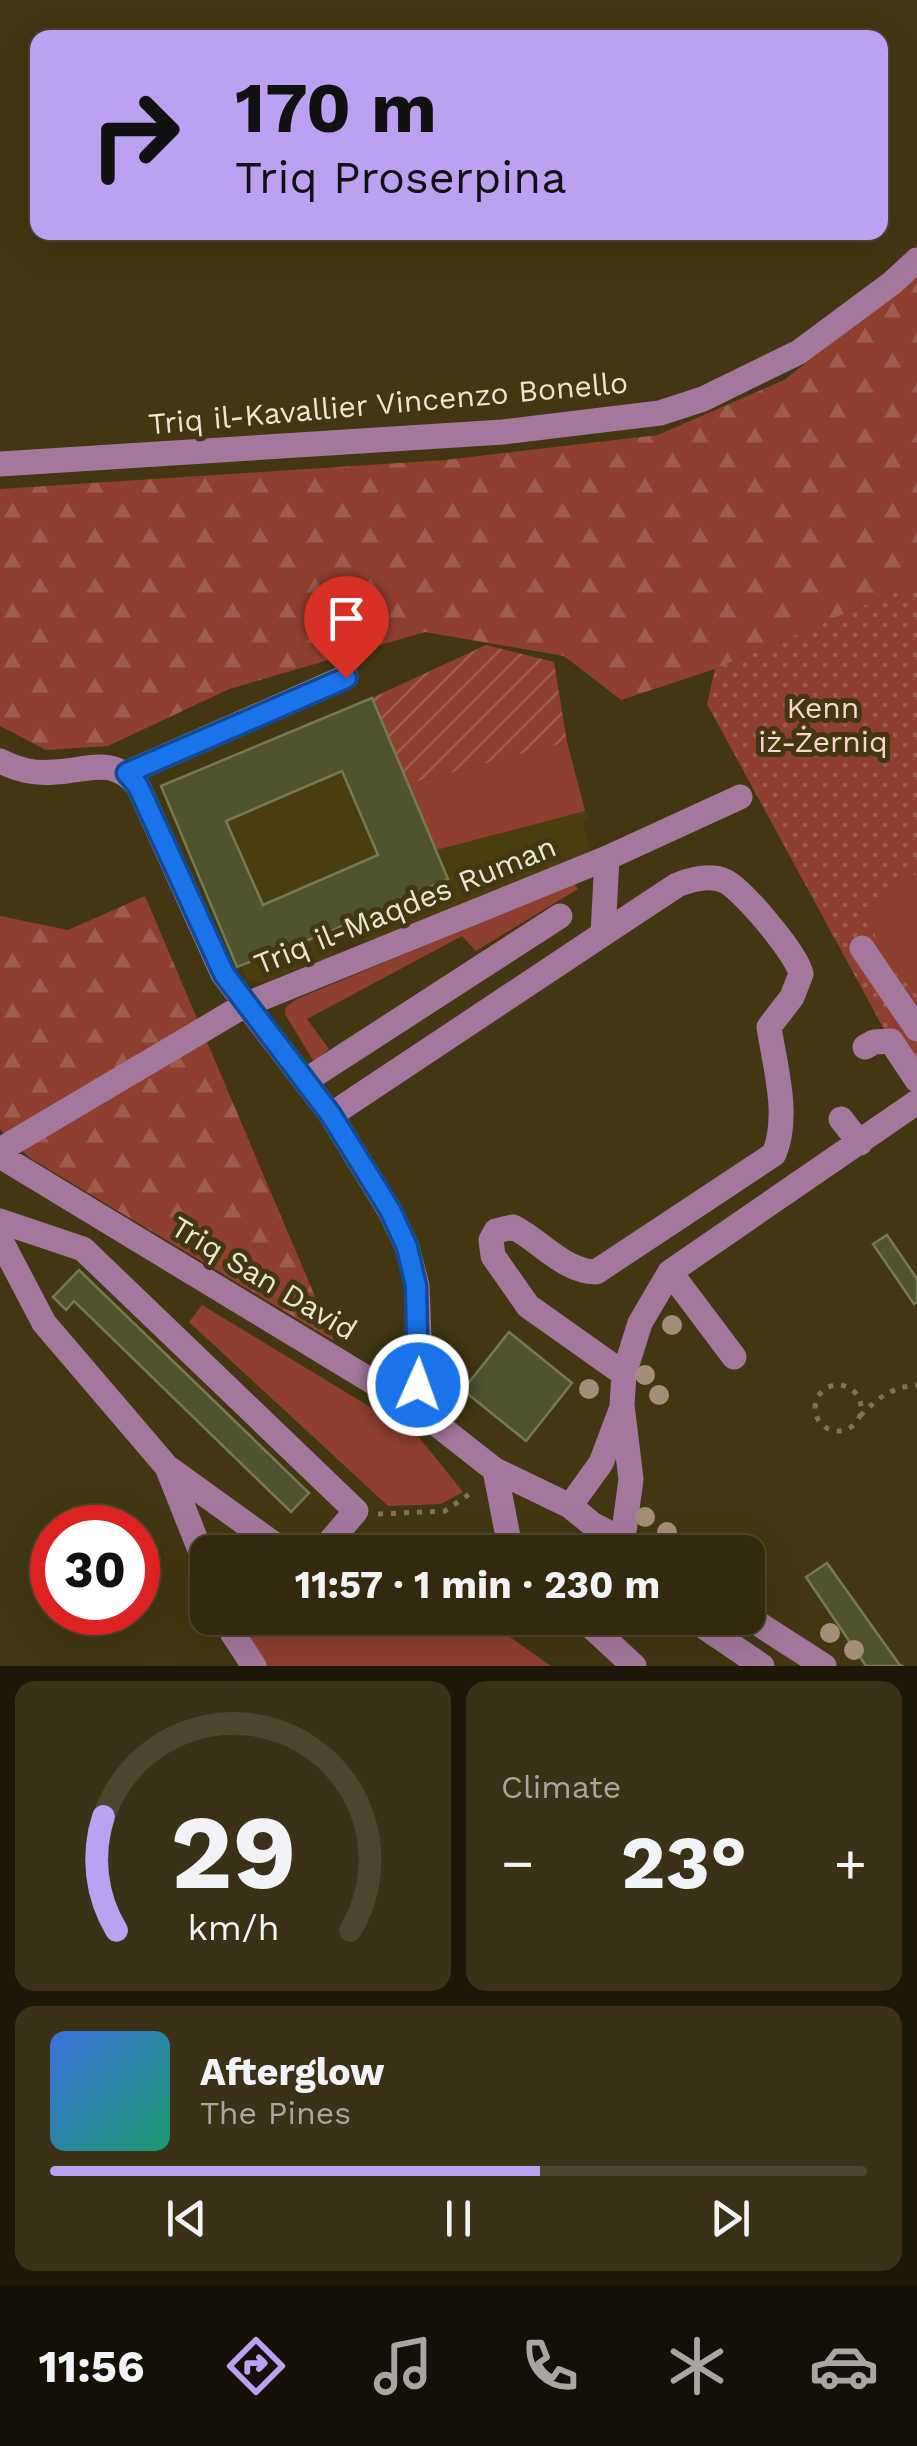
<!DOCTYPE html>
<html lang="en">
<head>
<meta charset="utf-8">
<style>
  :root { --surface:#32290e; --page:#3a3117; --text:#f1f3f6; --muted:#a8a69e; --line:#4d452e; --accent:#bca0f2 }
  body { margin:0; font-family:"Work Sans",sans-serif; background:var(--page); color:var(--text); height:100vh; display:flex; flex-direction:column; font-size:38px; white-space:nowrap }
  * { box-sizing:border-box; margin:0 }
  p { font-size:32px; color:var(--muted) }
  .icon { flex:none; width:55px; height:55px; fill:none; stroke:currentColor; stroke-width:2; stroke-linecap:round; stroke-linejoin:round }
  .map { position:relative; height:1666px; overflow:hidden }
  .sheet { display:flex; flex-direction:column; gap:15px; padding:15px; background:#1c1708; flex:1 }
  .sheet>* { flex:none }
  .banner { position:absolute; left:30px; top:30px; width:858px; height:210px; border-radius:20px; box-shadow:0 10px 40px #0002,0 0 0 2px var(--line); background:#bca0f2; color:#111; overflow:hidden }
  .speed { position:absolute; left:30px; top:1505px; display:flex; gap:20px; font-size:50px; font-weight:700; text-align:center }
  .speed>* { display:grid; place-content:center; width:130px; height:130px; border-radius:50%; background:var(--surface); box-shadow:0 10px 40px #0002,0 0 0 2px var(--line); line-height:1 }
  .speed .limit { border:15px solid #d22; background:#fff; color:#111 }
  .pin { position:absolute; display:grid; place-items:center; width:85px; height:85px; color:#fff; margin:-102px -42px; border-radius:50% 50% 50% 0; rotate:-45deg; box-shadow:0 0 10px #0007 }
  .pin .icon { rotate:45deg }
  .me { position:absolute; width:110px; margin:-55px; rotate:2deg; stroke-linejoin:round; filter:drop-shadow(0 0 8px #0008) }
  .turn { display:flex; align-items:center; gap:35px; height:210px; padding:0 40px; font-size:45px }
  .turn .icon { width:130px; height:130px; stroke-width:2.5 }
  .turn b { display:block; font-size:70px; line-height:85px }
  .big { font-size:75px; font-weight:700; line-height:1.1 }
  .sheet .tile { flex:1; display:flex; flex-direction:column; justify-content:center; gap:15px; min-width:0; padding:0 35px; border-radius:20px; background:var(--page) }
  .sheet .dial { align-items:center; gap:0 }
  .dial svg { height:260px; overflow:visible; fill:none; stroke:var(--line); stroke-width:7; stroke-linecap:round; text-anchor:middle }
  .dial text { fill:var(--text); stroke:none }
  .song { display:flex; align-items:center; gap:30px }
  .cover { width:120px; height:120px; border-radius:15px; background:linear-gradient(135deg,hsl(220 70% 55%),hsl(160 70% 35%)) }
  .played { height:10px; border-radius:5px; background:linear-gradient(90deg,var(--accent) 60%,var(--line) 60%) }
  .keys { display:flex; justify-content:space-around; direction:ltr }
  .heat { display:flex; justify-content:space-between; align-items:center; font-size:55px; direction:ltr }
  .sheet .tiles { flex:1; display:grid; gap:15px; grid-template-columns:1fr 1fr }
  .tile:last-child { grid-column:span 2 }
  .trip { position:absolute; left:190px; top:1535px; width:575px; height:100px; border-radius:20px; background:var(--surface); box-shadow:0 10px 40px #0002,0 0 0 2px var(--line); font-weight:700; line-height:100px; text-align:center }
  .tabs { display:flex; height:160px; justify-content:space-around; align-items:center; background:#141006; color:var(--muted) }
  .tabs .icon { width:70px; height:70px }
  .tabs .on { color:var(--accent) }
  .tabs b { font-size:45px; color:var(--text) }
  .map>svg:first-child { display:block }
  .built { fill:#4a3d0e }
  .grass { fill:#8f3f2f }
  .forest { fill:url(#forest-firs) }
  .park { fill:url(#park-dots) }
  .garden { fill:url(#garden-furrows) }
  .building { fill:#4f532e; stroke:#767a54; stroke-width:2.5; fill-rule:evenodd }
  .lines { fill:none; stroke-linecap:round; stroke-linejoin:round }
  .path { stroke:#7d7455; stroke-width:5; stroke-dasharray:5 8; stroke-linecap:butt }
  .minor { stroke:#a4789c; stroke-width:25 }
  .tree { fill:#a58e79 }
  .route-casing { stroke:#114b97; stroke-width:25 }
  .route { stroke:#1a73e8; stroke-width:18 }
  .labels { text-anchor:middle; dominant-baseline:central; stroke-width:10; stroke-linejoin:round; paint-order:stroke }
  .street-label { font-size:30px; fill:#ebe5d1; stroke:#423712 }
  .park-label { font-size:30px; fill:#f6d5cd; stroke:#423712 }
</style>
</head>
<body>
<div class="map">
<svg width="917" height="1666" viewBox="0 0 917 1666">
  <defs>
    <pattern id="forest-firs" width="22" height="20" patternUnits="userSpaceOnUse" patternTransform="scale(2.5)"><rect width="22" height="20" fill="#8f3f2f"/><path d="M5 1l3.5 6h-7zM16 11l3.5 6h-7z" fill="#9f5b4c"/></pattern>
    <pattern id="park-dots" width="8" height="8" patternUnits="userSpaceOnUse" patternTransform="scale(2.5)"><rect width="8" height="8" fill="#8f3f2f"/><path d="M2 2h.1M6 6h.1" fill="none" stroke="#9f5b4c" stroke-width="1.8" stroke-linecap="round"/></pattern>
    <pattern id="garden-furrows" width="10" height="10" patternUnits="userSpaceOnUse" patternTransform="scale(2.5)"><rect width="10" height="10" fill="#8f3f2f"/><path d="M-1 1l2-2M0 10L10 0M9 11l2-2" fill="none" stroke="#9f5b4c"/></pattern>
  </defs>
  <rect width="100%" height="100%" fill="#423712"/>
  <path class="built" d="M486,645l68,17 13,80 21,76 -5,3 8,32 -220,89 -17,-8 -16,5 -7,20 -17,2 -51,22 -16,-4 -6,-13 -4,1 -76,-181 211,-88z"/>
  <path class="grass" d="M567,742l18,69 -149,39 -28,-66z
    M917,873v123l-57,-84z
    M574,883l4,6 -102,62 -14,-15 -155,83 22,30 -15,13 -29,-48 1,-7 11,-8z
    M202,1305l216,131 45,56 -22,12 -53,2 -199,-184z
    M235,1618h248l68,48h-287z"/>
  <path class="forest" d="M917,277v306l-202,86 -94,31 -57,-44 -139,-24 -196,57 -121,57 -62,4 -46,-24v-237l445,-29 213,-25 126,-55z
    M145,896l189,445 -304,-183 -30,-29v-213l68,14z"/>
  <path class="park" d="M917,583v290l-57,39 57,84v94l-210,-386 8,-35z"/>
  <path class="garden" d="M486,645l68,17 13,80 -159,42 -36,-86z"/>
  <path class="building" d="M372,698l76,181 -119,53 -92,35 -76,-181zM342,771l36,84 -115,50 -37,-84z
    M887,1235l30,44v23l-3,2 -41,-60z
    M79,1270l230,223 -18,19 -217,-211 -8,9 -13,-13z
    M509,1332l63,51 -46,58 -63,-51z
    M827,1563l72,101 3,2h-36l-60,-89z"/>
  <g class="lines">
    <path class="path" d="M815 1408a23 23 0 1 1 46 0a23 23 0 1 1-46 0Z
      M860,1416c18,-18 31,-29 57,-31
      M378,1514l67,-3 30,-21"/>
    <path class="minor" d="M0,464l503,-32 157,-19 43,-14 96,-47 93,-69 25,-23
      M0,761c18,9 34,13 55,11 35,-2 57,-16 83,14l85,188 108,141 59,96 17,36 10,39 2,51 -3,71
      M127,773l219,-96
      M603,934l74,-49c15,-6 33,-11 48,-4 17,8 73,74 76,93l-9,23 -23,30c6,40 21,89 5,127l-178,118c-33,-1 -55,-31 -83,-45l-17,4 -5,9 2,16 35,50 96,68
      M862,948l55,81
      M865,1047l9,-5 17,-1 26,39
      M305,1081l255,-165
      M331,1115l272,-181 4,-76
      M841,1119l19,24
      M0,1150l245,-145 362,-147 133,-61
      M0,1156l416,252 79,62 75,36 22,18 53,28
      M0,1221l83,28 273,262 -35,41
      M0,1239l44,84 123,144 41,103
      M670,1272l64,85
      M167,1467l118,85
      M495,1470l16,82
      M570,1506l31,-43 20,-53
      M623,1539l8,-60 -9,-74 2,-31 16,-51 30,-51 247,-170
      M748,1617l76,49
      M226,1618l7,16 21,32
      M582,1618l52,48
      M691,1618l71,48"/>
  </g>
  <g class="tree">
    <circle cx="672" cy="1325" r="10"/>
    <circle cx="645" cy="1375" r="10"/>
    <circle cx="589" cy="1389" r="10"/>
    <circle cx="659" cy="1395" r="10"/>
    <circle cx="645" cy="1517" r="10"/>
    <circle cx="667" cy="1532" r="10"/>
    <circle cx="830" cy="1633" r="10"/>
    <circle cx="854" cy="1650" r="10"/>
  </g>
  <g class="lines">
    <g class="route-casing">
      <path id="route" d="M346,678l-219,95 11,13 86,188 107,141 59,95 17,37 9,39 2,99"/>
    </g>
    <use href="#route" class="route"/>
  </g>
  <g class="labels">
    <g class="street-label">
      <text transform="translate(388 403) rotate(-5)">Triq il-Kavallier Vincenzo Bonello</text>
      <text transform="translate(405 905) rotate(-22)">Triq il-Maqdes Ruman</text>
      <text transform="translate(264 1278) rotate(31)">Triq San David</text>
    </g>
    <g class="park-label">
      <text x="823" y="707">Kenn<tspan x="823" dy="34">iż-Żerniq</tspan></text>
    </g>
  </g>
</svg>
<div class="speed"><div class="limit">30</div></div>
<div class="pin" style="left:346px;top:678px;background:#d93025"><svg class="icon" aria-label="arrive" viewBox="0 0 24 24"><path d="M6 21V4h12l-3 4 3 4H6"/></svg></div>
<svg class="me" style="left:418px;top:1385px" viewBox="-20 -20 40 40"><circle r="17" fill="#1a73e8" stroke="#fff" stroke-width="3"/><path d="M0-11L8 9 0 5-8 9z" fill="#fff"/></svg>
<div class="trip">11:57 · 1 min · 230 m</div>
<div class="banner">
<div class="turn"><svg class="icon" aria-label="right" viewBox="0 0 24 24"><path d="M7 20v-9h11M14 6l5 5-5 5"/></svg><div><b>170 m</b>Triq Proserpina</div></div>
</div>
</div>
<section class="sheet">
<div class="tiles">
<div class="tile dial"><svg viewBox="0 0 100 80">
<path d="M14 69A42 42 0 1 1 86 69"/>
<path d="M14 69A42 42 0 0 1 10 34" stroke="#bca0f2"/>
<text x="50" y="56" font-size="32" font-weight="700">29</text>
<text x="50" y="72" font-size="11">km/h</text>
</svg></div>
<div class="tile"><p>Climate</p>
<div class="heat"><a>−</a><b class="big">23°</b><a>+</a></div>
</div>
<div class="tile">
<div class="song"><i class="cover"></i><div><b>Afterglow</b><p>The Pines</p></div></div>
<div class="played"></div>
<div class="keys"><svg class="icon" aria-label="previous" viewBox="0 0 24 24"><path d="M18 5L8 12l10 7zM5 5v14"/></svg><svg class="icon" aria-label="pause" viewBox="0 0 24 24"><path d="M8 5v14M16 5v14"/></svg><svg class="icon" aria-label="next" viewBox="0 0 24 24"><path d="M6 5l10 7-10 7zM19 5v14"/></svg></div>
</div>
</div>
</section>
<nav class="tabs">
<b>11:56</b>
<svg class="icon on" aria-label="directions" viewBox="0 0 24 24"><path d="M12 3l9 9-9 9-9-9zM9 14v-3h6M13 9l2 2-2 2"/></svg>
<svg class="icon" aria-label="music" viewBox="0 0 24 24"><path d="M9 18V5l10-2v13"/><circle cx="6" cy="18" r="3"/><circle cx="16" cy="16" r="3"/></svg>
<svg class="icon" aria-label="phone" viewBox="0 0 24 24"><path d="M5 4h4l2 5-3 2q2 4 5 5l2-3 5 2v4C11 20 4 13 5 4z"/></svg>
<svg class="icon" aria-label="climate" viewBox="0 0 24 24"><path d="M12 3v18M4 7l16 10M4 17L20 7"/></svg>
<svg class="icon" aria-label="car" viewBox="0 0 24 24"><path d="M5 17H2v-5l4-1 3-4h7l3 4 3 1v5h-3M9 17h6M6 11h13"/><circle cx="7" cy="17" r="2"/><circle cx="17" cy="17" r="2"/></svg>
</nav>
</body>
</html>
